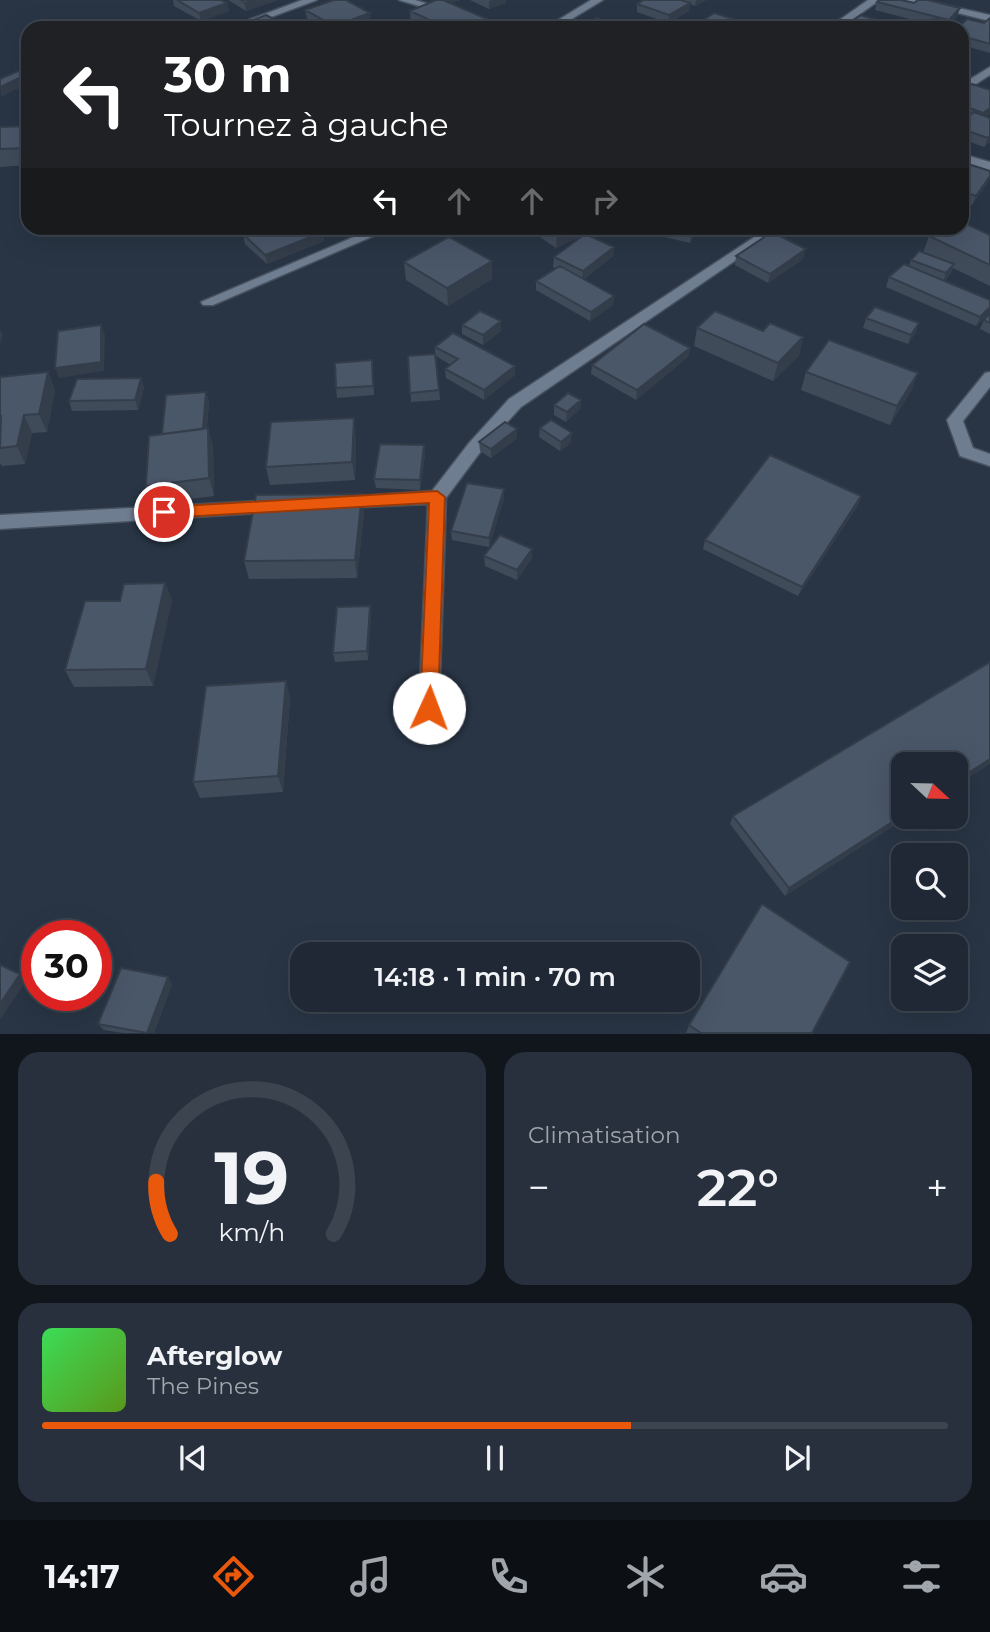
<!DOCTYPE html>
<html lang="fr">
<head>
<meta charset="utf-8">
<style>
  :root { --surface:#1f2834; --page:#27303c; --text:#f1f3f6; --muted:#a1a6ac; --line:#3c444f; --accent:#ea580c }
  body { margin:0; font-family:Montserrat,sans-serif; background:var(--page); color:var(--text); height:100vh; display:flex; flex-direction:column; font-size:26px; white-space:nowrap }
  * { box-sizing:border-box; margin:0 }
  p { font-size:23px; color:var(--muted) }
  .icon { flex:none; width:38px; height:38px; fill:none; stroke:currentColor; stroke-width:2; stroke-linecap:round; stroke-linejoin:round }
  .map { position:relative; height:1034px; overflow:hidden }
  .details { display:flex; flex-direction:column; gap:18px; padding:18px; background:#11161d; flex:1 }
  .details>* { flex:none }
  .banner { position:absolute; left:21px; top:21px; width:948px; height:214px; border-radius:21px; box-shadow:0 7px 28px #0002,0 0 0 2px var(--line); background:#202124; color:#fff; overflow:hidden }
  .needle { width:46px; rotate:112deg }
  .buttons { position:absolute; left:891px; top:752px; display:grid; gap:14px }
  .buttons a { display:grid; place-items:center; width:77px; height:77px; border-radius:14px; background:var(--surface); box-shadow:0 7px 28px #0002,0 0 0 2px var(--line); font-size:35px }
  .speed { position:absolute; left:21px; top:920px; display:flex; gap:14px; font-size:35px; font-weight:700; text-align:center }
  .speed>* { display:grid; place-content:center; width:91px; height:91px; border-radius:50%; background:var(--surface); box-shadow:0 7px 28px #0002,0 0 0 2px var(--line); line-height:1 }
  .speed .limit { border:10px solid #d22; background:#fff; color:#111 }
  .pin { position:absolute; display:grid; place-items:center; width:60px; height:60px; color:#fff; margin:-30px; border:4px solid #fff; border-radius:50%; box-shadow:0 2px 7px #0007 }
  .me { position:absolute; width:77px; margin:-38px; rotate:2deg; stroke-linejoin:round; filter:drop-shadow(0 0 5px #0008) }
  .turn { display:flex; align-items:center; gap:24px; height:147px; padding:0 28px; font-size:32px }
  .turn .icon { width:91px; height:91px; stroke-width:2.5 }
  .turn b { display:block; font-size:49px; line-height:60px }
  .lanes { display:flex; align-items:center; height:66px; padding:0 28px; background:#0003; justify-content:center; gap:35px; direction:ltr }
  .lanes .off { opacity:.35 }
  .big { font-size:52px; font-weight:600; line-height:1.1 }
  .details .card { flex:1; display:flex; flex-direction:column; justify-content:center; gap:10px; min-width:0; padding:0 24px; border-radius:21px; background:var(--page) }
  .details .dial { align-items:center; gap:0 }
  .dial svg { height:182px; overflow:visible; fill:none; stroke:var(--line); stroke-width:7; stroke-linecap:round; text-anchor:middle }
  .dial text { fill:var(--text); stroke:none }
  .song { display:flex; align-items:center; gap:21px }
  .cover { width:84px; height:84px; border-radius:10px; background:linear-gradient(135deg,hsl(130 70% 55%),hsl(90 70% 35%)) }
  .played { height:7px; border-radius:4px; background:linear-gradient(90deg,var(--accent) 65%,var(--line) 65%) }
  .keys { display:flex; justify-content:space-around; direction:ltr }
  .heat { display:flex; justify-content:space-between; align-items:center; font-size:38px; direction:ltr }
  .details .tiles { flex:1; display:grid; gap:18px; grid-template-columns:1fr 1fr }
  .card:last-child { grid-column:span 2 }
  .trip { position:absolute; left:290px; top:942px; width:410px; height:70px; border-radius:21px; background:var(--surface); box-shadow:0 7px 28px #0002,0 0 0 2px var(--line); font-weight:600; line-height:70px; text-align:center }
  .tabs { display:flex; height:112px; justify-content:space-around; align-items:center; background:#0c1015; color:var(--muted) }
  .tabs .icon { width:49px; height:49px }
  .tabs .selected { color:var(--accent) }
  .tabs b { font-size:32px; color:var(--text) }
  .map>svg:first-child { display:block }
  .lines { fill:none; stroke-linecap:round; stroke-linejoin:round }
  .street-casing { stroke:#46505e; stroke-width:3 }
  .secondary-casing { stroke:#46505e; stroke-width:3 }
  .street { fill:#6f7d90; fill-rule:evenodd }
  .secondary { fill:#6f7d90; fill-rule:evenodd }
  .wall { fill:#404b5a }
  .shaded-wall { fill:#343d4a }
  .building { fill:#4a5769; stroke:#343d4a; stroke-width:2 }
  .route { fill:#ea580c; stroke:#983908; stroke-width:2 }
</style>
</head>
<body>
<div class="map">
<svg width="990" height="1034" viewBox="0 0 990 1034">
  <rect width="100%" height="100%" fill="#293545"/>
  <g class="lines">
    <g class="street-casing">
      <path id="street" d="M302,0h15l-75,28h-15z
        M399,0h16l93,28h-16z
        M591,0h12l-46,28h-12z
        M868,0h12l-40,28h-12z
        M990,67v8l-28,18v-9z
        M962,154l28,8v8l-28,-8z
        M375,228h17l-179,77h-10l-2,-3z
        M768,228h15l-262,179 -40,44 -35,47 -7,210 -3,6 -7,3 -7,-3 -3,-6 9,-204 -88,4 -6,-2 -3,-4 3,-4 98,-7 37,-48 40,-44z
        M990,372v15l-27,34 10,27 17,6v12l-30,-10 -13,-36 38,-47z
        M277,500l6,1 3,5 -3,5 -6,1 -277,17v-14z"/>
    </g>
    <g class="secondary-casing">
      <path id="secondary" d="M905,0h18l67,15v6z"/>
    </g>
    <use href="#street" class="street"/>
    <use href="#secondary" class="secondary"/>
  </g>
  <path class="wall" d="M173,0h48l6,3 2,8 -28,10 -27,-15z
    M228,0h50l-32,11z
    M431,0h29l-10,3 37,16v9h-73l-3,-1 -1,-16 23,-10z
    M470,0h36v3l-17,6z
    M644,0h62l-11,6 -5,-2 -1,7 -21,12 -31,-11v-8z
    M877,2l37,1 46,5 -3,8 -8,9 -20,-1 -54,-14z
    M305,10l65,3v8l-19,7h-27l-17,-10z
    M990,18v35l-28,-8v-17l22,-5z
    M586,24l30,1 28,3h-58z
    M962,91l28,23 -4,3 4,25 -6,5 -22,-8v-18l6,-4 -6,-2z
    M28,126v39l-28,2v-40z
    M962,162l27,19 -17,24 -10,-3z
    M437,228h32l-16,9z
    M527,228h69v1l-40,19z
    M635,228h63l-8,15 -55,-13z
    M323,232l1,9 -57,23 -22,-20 -2,-10z
    M990,235v51l-37,-18 -3,6 -5,7 45,19v12l-14,14 -90,-39 3,-10 20,-11 2,-6 12,-7 6,-17z
    M614,247l-1,9 -29,23 30,17 -1,9 -23,16 -54,-31v-9l20,-13 -3,-1 1,-10z
    M736,256l67,3 -35,24 -33,-18z
    M492,261v18l-44,27 -42,-26 -2,-18z
    M990,313v21l-10,-5 4,-9z
    M866,318l53,5 -3,9 -8,12 -45,-16z
    M462,325l39,6 -18,14 -21,-11z
    M697,328l66,3 40,6 -4,19 -26,25 -79,-35z
    M435,347l80,19v9l-31,25 -38,-22 -1,-9 6,-4 -15,-9 4,44 -29,2 -3,-46 27,-2z
    M690,348l-2,9 -52,43 -45,-26 1,-9z
    M372,360l2,35 -37,3 -1,-10z
    M48,372l7,18 -8,42 -15,1 -7,31 -23,2 -2,-3v-86z
    M806,372l112,1 -7,18 -21,34 -89,-35z
    M141,378l3,10 -6,22 -66,1 -3,-10z
    M206,392l3,10 -2,26 6,18 1,50 -62,8 -6,-18z
    M581,400l-1,9 -14,13 -12,-7v-10z
    M540,428l31,15 -11,8 -21,-14z
    M517,429v9l-26,20 -11,-7 -1,-9z
    M356,436l-1,44 -85,5 -4,-18z
    M425,455l-5,35 -44,-2 -2,-9z
    M861,496l-3,9 -60,91 -95,-47 2,-9z
    M504,498l-15,49 -37,-7 -1,-9z
    M364,512l-7,66 -108,1 -5,-18z
    M484,556l48,2 -15,22 -32,-14z
    M165,583l7,17 -19,86 -79,1 -9,-17 55,-69z
    M370,606l1,9 -3,45 -33,2 -2,-9z
    M286,681l4,17 -7,94 -83,6 -7,-16z
    M733,816l170,1h4l-122,79 -55,-72z
    M172,984l-18,49h-31l-19,-3 -6,-6z
    M689,1025l123,8h-126z"/>
  <path class="shaded-wall" d="M253,0h25l-32,11 -1,-8z
    M441,0h19l-18,6z
    M492,0h14v3l-17,6v-8z
    M696,0h10l-11,6z
    M227,3l2,8 -28,10 -2,-8z
    M690,3l-1,8 -21,12 1,-8z
    M960,8l-3,8 -8,9 -1,3h-4l3,-3 2,-5z
    M370,13v8l-19,7h-17v-2z
    M487,19v9h-20z
    M26,75l2,9 -27,13 -1,-10z
    M990,108v6l-10,8 3,-9z
    M990,136v6l-6,5 4,-9z
    M990,176l-1,5 -17,24 4,-9z
    M341,228h17l-16,5z
    M453,228h16l-16,9z
    M562,228h34v1l-40,19 1,-18z
    M695,228h3l-8,15 1,-9z
    M323,232l1,9 -57,23 -2,-9z
    M614,247l-1,9 -31,24 1,-9z
    M806,249l-3,10 -35,24 2,-9z
    M492,261v18l-44,27 -1,-18z
    M954,264l-4,10 -7,9 3,-10z
    M614,296l-1,9 -23,16 1,-9z
    M990,307v5l-14,14 4,-9z
    M501,321v10l-18,14v-10z
    M919,323l-3,9 -8,12 3,-9z
    M101,325l4,10 -1,36 -45,7 -4,-10z
    M0,329l3,6 -3,10z
    M803,337l-4,19 -26,25 5,-18z
    M690,348l-2,9 -52,43 1,-10z
    M515,366v9l-31,25v-10z
    M48,372l7,18 -8,42 -8,-18z
    M918,373l-7,18 -21,34 7,-19z
    M141,378l3,10 -6,22 -3,-10z
    M206,392l3,10 -3,38 -3,-9z
    M581,400l-1,9 -14,13 1,-10z
    M24,415l8,18 -7,31 -8,-18z
    M354,418l2,18 -1,44 -3,-18z
    M208,428l5,18 1,50 -5,-18z
    M517,429v9l-26,20v-9z
    M572,433l-1,10 -11,8 1,-9z
    M424,445l1,10 -5,35v-10z
    M504,489v9l-15,49v-9z
    M362,494l2,18 -7,66 -2,-18z
    M861,496l-3,9 -60,91 4,-9z
    M532,549v9l-15,22v-10z
    M165,583l7,17 -19,86 -7,-17z
    M370,606l1,9 -3,45 -1,-9z
    M286,681l4,17 -7,94 -5,-16z
    M990,759v5l-34,22v-5z
    M903,815v2h4l-122,79 4,-8z
    M20,974l6,7 -26,39v-16z
    M168,977l4,7 -18,49h-7z"/>
  <path class="building" d="M177,0h44l6,3 -28,10z
    M241,0h12l-8,3z
    M334,0h12l24,13 -36,13 -29,-16z
    M436,0h7l44,19 -20,9h-20l-37,-17z
    M644,0h37l9,3 -21,12 -32,-11z
    M879,0h22l13,3 4,-3h10l32,8 -11,12 -72,-18z
    M714,13l49,15h-60l-8,-2z
    M266,15l24,13h-54l-2,-1z
    M861,15l40,13h-60z
    M597,18l19,7 9,-5 19,7 -3,1h-43l-12,-4z
    M934,18l16,5 -6,5h-19z
    M990,18v26l-28,-8v-8h-4l9,-9 17,4z
    M388,24l7,4h-17z
    M310,25l9,3h-15z
    M18,71l8,4 -26,12v-8z
    M972,84l18,6v18l-7,5 -21,-8v-14z
    M974,112l16,6v18l-2,2 -26,-9v-8z
    M28,126v22l-28,1v-22z
    M962,162l28,9v5l-14,20 -14,-5z
    M962,222l28,13v30l-61,-29 12,-8h21z
    M261,228h57l5,4 -58,23 -22,-21z
    M664,228h31l-4,6z
    M772,232l34,17 -36,25 -34,-18z
    M585,234l29,13 -31,24 -29,-14z
    M449,237l43,24 -45,27 -43,-26z
    M919,251l35,13 -8,9 -35,-13z
    M904,264l86,36v7l-10,10 -91,-40z
    M560,266l54,30 -23,16 -55,-31z
    M875,307l44,16 -8,12 -45,-17z
    M480,311l21,10 -18,14 -21,-10z
    M715,311l48,20 7,-8 33,14 -25,26 -81,-35z
    M990,313v10l-6,-3z
    M644,324l46,24 -53,42 -45,-25z
    M101,325v37l-46,6 3,-37z
    M453,333l62,33 -31,24 -39,-21 13,-10 -23,-12z
    M829,340l89,33 -21,33 -91,-34z
    M435,354l4,36 -29,3 -2,-37z
    M372,360l1,26 -37,2 -1,-25z
    M48,372l-9,42 -15,1 -7,31 -17,2 1,-32h-1v-39z
    M141,378l-6,22 -66,1 8,-22z
    M206,392l-3,37 -41,5 4,-39z
    M568,393l13,7 -14,12 -13,-7z
    M354,418l-2,44 -86,5 5,-45z
    M551,420l21,13 -11,9 -21,-14z
    M505,422l12,7 -26,20 -12,-7z
    M208,428l1,50 -63,8 3,-50z
    M380,444l44,1 -4,35 -46,-1z
    M770,455l91,41 -59,91 -97,-47z
    M467,483l37,6 -15,49 -38,-7z
    M362,494l-7,66 -111,1 12,-66z
    M500,535l32,14 -15,21 -33,-14z
    M165,583l-19,86 -81,1 20,-69h35l4,-17z
    M370,606l-3,45 -34,2 4,-46z
    M990,662v97l-34,22v-16h-53v50l-114,73 -56,-72z
    M286,681l-8,95 -85,6 13,-96z
    M762,904l88,58 -38,71h-111l-12,-8z
    M0,965l20,9 -20,30z
    M121,968l47,9 -21,56 -49,-9z"/>
  <path class="route" d="M437,491l8,6 -7,211 -2,5 -7,3 -6,-3 -3,-5 9,-205 -265,15 -8,-6 8,-5z"/>
</svg>
<div class="buttons">
<a><svg class="needle" viewBox="-14 -14 28 28"><path d="M0-13l5 13h-10z" fill="#e53935"/><path d="M0 13l5-13h-10z" fill="#a1a6ac"/></svg></a>
<a><svg class="icon" aria-label="search" viewBox="0 0 24 24"><circle cx="10" cy="10" r="6"/><path d="M15 15l6 6"/></svg></a>
<a><svg class="icon" aria-label="layers" viewBox="0 0 24 24"><path d="M12 4l9 5-9 5-9-5zM3 14l9 5 9-5"/></svg></a>
</div>
<div class="speed"><div class="limit">30</div></div>
<div class="pin" style="left:164px;top:512px;background:#d93025"><svg class="icon" aria-label="arrive" viewBox="0 0 24 24"><path d="M6 21V4h12l-3 4 3 4H6"/></svg></div>
<svg class="me" style="left:429px;top:708px" viewBox="-20 -20 40 40"><circle r="19" fill="#fff"/><path d="M0-13L10 11 0 6-10 11z" fill="#ea580c"/></svg>
<div class="trip">14:18 · 1 min · 70 m</div>
<div class="banner">
<div class="turn"><svg class="icon" aria-label="left" viewBox="0 0 24 24"><path d="M17 20v-9H6M10 6l-5 5 5 5"/></svg><div><b>30 m</b>Tournez à gauche</div></div>
<div class="lanes"><svg class="icon" aria-label="left" viewBox="0 0 24 24"><path d="M17 20v-9H6M10 6l-5 5 5 5"/></svg><svg class="icon off" aria-label="ahead" viewBox="0 0 24 24"><path d="M12 20V5M6 11l6-6 6 6"/></svg><svg class="icon off" aria-label="ahead" viewBox="0 0 24 24"><path d="M12 20V5M6 11l6-6 6 6"/></svg><svg class="icon off" aria-label="right" viewBox="0 0 24 24"><path d="M7 20v-9h11M14 6l5 5-5 5"/></svg></div>
</div>
</div>
<section class="details">
<div class="tiles">
<div class="card dial"><svg viewBox="0 0 100 80">
<path d="M14 69A42 42 0 1 1 86 69"/>
<path d="M14 69A42 42 0 0 1 8 46" stroke="#ea580c"/>
<text x="50" y="56" font-size="32" font-weight="700">19</text>
<text x="50" y="72" font-size="11">km/h</text>
</svg></div>
<div class="card"><p>Climatisation</p>
<div class="heat"><a>−</a><b class="big">22°</b><a>+</a></div>
</div>
<div class="card">
<div class="song"><i class="cover"></i><div><b>Afterglow</b><p>The Pines</p></div></div>
<div class="played"></div>
<div class="keys"><svg class="icon" aria-label="previous" viewBox="0 0 24 24"><path d="M18 5L8 12l10 7zM5 5v14"/></svg><svg class="icon" aria-label="pause" viewBox="0 0 24 24"><path d="M8 5v14M16 5v14"/></svg><svg class="icon" aria-label="next" viewBox="0 0 24 24"><path d="M6 5l10 7-10 7zM19 5v14"/></svg></div>
</div>
</div>
</section>
<nav class="tabs">
<b>14:17</b>
<svg class="icon selected" aria-label="directions" viewBox="0 0 24 24"><path d="M12 3l9 9-9 9-9-9zM9 14v-3h6M13 9l2 2-2 2"/></svg>
<svg class="icon" aria-label="music" viewBox="0 0 24 24"><path d="M9 18V5l10-2v13"/><circle cx="6" cy="18" r="3"/><circle cx="16" cy="16" r="3"/></svg>
<svg class="icon" aria-label="phone" viewBox="0 0 24 24"><path d="M5 4h4l2 5-3 2q2 4 5 5l2-3 5 2v4C11 20 4 13 5 4z"/></svg>
<svg class="icon" aria-label="climate" viewBox="0 0 24 24"><path d="M12 3v18M4 7l16 10M4 17L20 7"/></svg>
<svg class="icon" aria-label="car" viewBox="0 0 24 24"><path d="M5 17H2v-5l4-1 3-4h7l3 4 3 1v5h-3M9 17h6M6 11h13"/><circle cx="7" cy="17" r="2"/><circle cx="17" cy="17" r="2"/></svg>
<svg class="icon" aria-label="filters" viewBox="0 0 24 24"><path d="M4 7h16M4 17h16"/><circle cx="9" cy="7" r="2"/><circle cx="15" cy="17" r="2"/></svg>
</nav>
</body>
</html>
